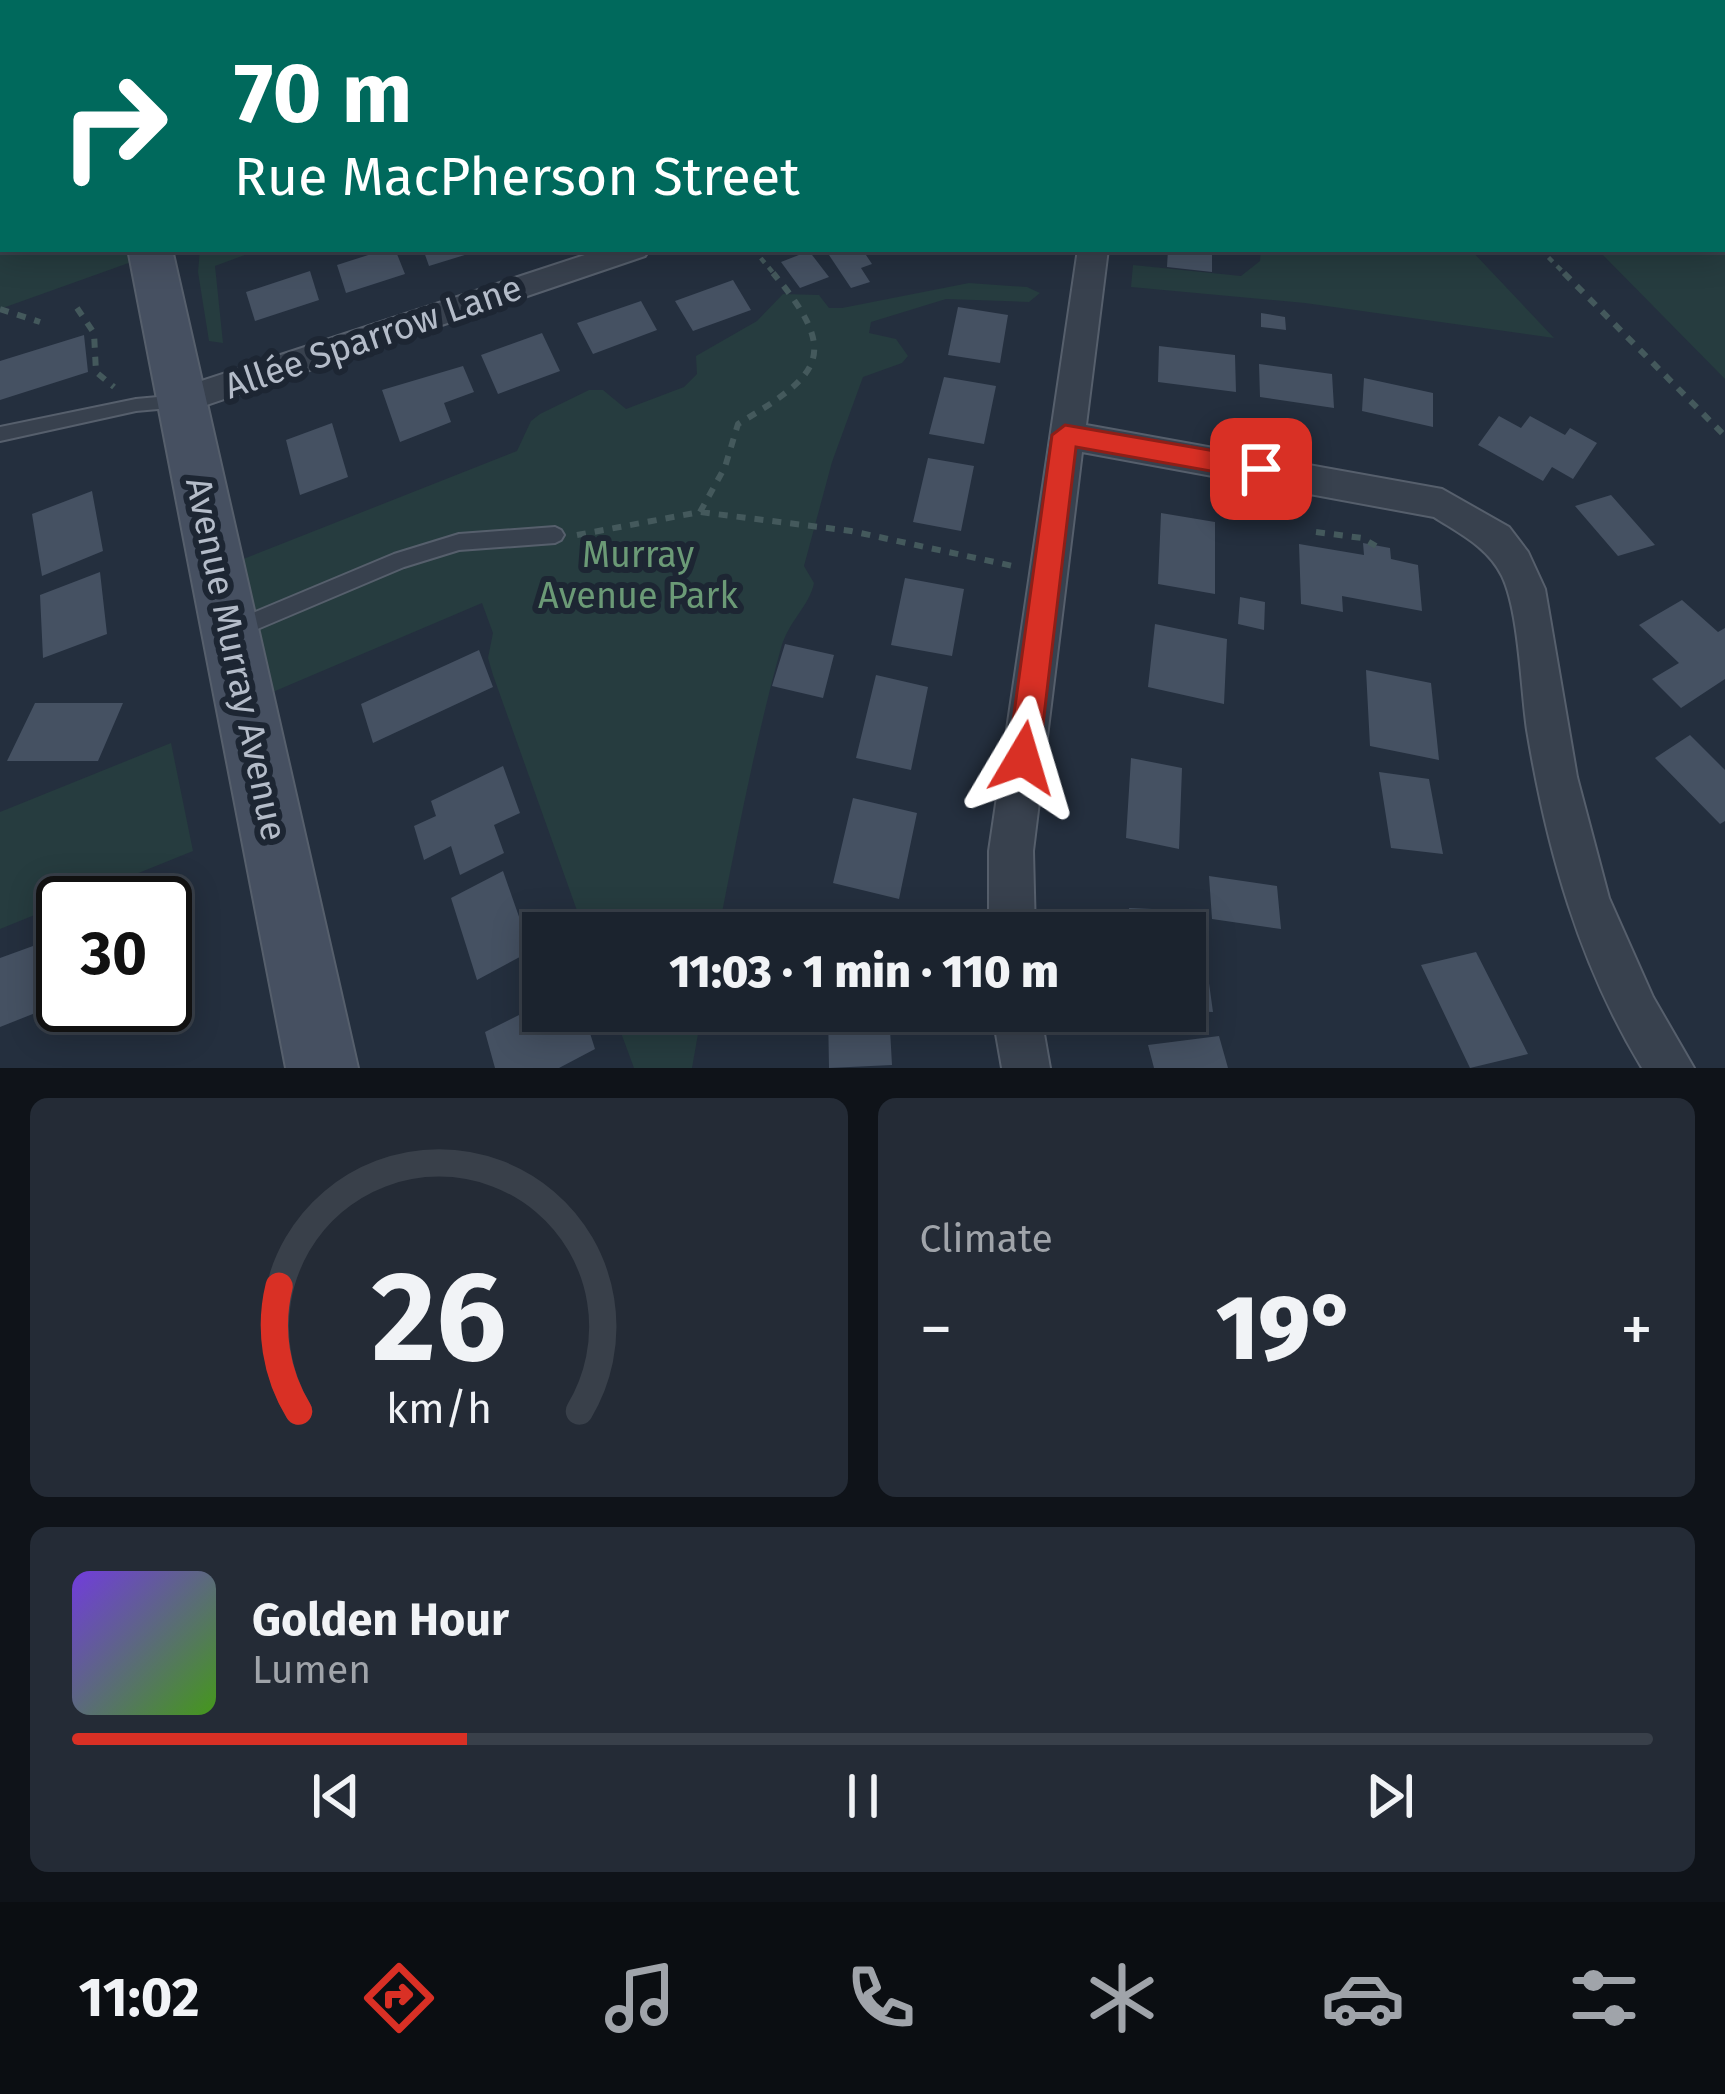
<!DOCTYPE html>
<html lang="en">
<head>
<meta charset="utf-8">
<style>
  :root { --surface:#1b232e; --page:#242b36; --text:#f1f3f6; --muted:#a0a4aa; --line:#39404a; --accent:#d93025 }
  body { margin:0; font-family:"Fira Sans",sans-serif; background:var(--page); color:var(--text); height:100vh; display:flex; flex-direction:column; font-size:45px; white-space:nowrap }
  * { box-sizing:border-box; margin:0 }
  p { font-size:39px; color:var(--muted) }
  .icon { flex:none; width:66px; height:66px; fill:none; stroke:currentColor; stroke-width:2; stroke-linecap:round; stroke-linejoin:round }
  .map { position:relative; height:1068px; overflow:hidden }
  .sheet { display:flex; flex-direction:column; gap:30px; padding:30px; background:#0f1319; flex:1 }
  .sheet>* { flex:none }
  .hud { position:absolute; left:0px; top:0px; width:1725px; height:252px; box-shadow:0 6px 30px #0003,0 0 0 3px var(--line); background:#00695c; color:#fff; overflow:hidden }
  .speed { position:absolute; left:36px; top:876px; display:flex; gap:24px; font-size:60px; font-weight:700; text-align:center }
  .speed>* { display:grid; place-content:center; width:156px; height:156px; border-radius:50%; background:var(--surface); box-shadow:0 6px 30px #0003,0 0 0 3px var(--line); line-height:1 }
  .speed .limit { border:6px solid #111; border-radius:18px; background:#fff; color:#111 }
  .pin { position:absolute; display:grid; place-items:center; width:102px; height:102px; color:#fff; margin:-51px; border-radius:24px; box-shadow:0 6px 18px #0006 }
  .me { position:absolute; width:132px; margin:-66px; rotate:7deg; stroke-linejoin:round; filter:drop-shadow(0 0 9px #0008) }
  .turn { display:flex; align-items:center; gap:42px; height:252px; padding:0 36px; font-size:54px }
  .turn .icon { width:156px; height:156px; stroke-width:2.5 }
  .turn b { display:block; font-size:84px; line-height:102px }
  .big { font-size:90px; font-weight:800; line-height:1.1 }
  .sheet .widget { flex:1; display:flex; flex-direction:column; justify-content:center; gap:18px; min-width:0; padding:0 42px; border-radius:18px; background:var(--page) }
  .sheet .dial { align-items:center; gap:0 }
  .dial svg { height:312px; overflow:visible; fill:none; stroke:var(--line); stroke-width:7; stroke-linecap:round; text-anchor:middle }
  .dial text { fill:var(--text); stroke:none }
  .song { display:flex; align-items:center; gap:36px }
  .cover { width:144px; height:144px; border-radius:18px; background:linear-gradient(135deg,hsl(260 70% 55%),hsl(100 70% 35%)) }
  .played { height:12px; border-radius:6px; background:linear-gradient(90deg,var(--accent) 25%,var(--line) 25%) }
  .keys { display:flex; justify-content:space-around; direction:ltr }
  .heat { display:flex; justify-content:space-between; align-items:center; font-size:66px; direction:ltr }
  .sheet .tiles { flex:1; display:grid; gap:30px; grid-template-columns:1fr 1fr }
  .widget:last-child { grid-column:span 2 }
  .trip { position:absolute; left:522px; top:912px; width:684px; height:120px; border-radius:0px; background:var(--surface); box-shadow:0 6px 30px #0003,0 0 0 3px var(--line); font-weight:800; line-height:120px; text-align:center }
  .dock { display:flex; height:192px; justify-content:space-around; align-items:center; background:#0b0e12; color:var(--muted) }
  .dock .icon { width:84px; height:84px }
  .dock .selected { color:var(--accent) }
  .dock b { font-size:54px; color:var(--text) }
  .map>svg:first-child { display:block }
  .green { fill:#263c3f }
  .building { fill:#455162 }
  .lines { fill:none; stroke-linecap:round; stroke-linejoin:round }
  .lane-casing { stroke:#565f6c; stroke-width:4 }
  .street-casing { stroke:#565f6c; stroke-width:4 }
  .secondary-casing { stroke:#565f6c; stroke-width:4 }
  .path-far1 { stroke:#44595c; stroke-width:4.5; stroke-dasharray:6 6; stroke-linecap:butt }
  .path { stroke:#44595c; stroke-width:6; stroke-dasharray:9 9; stroke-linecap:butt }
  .lane { fill:#38414e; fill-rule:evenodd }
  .street { fill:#38414e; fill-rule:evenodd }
  .secondary { fill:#465061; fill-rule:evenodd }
  .route { fill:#d93025; stroke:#8d1f18; stroke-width:3 }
  .labels { text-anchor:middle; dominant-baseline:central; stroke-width:12; stroke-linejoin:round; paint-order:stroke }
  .street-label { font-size:36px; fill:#b4bcc9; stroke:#1d2633 }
  .park-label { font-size:36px; fill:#6b9a76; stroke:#1d2633 }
</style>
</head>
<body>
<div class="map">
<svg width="1725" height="1068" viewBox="0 0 1725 1068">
  <rect width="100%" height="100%" fill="#242f3e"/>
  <path class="green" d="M0,0h72l-69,3v246h147l1,6 -151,54z
    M176,0h1549v379l-128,-130h125v-246z
    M200,249h61l-46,17 8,77 -14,-2 -11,-69z
    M1261,249h209l84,89 -249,-35 -174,-16 2,-22 108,11 19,-15z
    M969,283l58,4 13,6 -11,9 -83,-3 -75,23 -2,11 27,6 12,17 -6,7 -39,14 -31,85 -28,104 10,17c-5,24 -25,37 -33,65 -26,94 -44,189 -63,285h-133l-92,-258 -5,-17 5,-25 -11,-30 -235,100 -29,-134 299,-118 14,-30 9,-7 49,-24h14l23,19 58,-22 13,-13 -1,-18 61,-35 26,-27 36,1 10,13h13z
    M171,743l22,108 -193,78v-117z
    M613,1011h89l-10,57h-58z"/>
  <path class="building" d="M387,249h8l10,25 -59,19 -9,-28z
    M423,249h58v1l-52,16z
    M825,249h37l10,15 -11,4 9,14 -19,6z
    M1168,249h44v23l-45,-5z
    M809,251l20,26 -29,11 -19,-26z
    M310,271l9,29 -64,21 -9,-29z
    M733,280l18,30 -58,21 -18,-30z
    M641,301l16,29 -64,24 -16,-31z
    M958,307l50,8 -8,48 -52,-8z
    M1261,313l24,4 1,13 -25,-3z
    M542,333l18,38 -62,23 -17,-39z
    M84,335l4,37 -88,28v-39z
    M1159,346l76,9 1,37 -78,-10z
    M1259,364l73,10 2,34 -74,-11z
    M463,366l11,26 -30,11 7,19 -51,20 -18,-52z
    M944,377l52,9 -12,58 -55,-10z
    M1364,378l69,15v34l-71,-16z
    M1499,416l22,12 9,-12 35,19 5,-7 27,15 -24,36 -21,-12 -9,14 -65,-36z
    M332,423l16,54 -48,18 -14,-55z
    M928,458l46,8 -13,65 -48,-9z
    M92,491l11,60 -61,25 -10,-62z
    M1611,495l44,50 -37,11 -43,-50z
    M1161,513l54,9v72l-57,-10z
    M1363,543l27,5 1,11 27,6 4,46 -80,-15 1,16 -42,-8 -2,-60 65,11z
    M100,572l7,62 -64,24 -3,-63z
    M905,578l59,11 -12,67 -61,-11z
    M1240,597l25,5 -1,28 -26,-6z
    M1682,600l36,32 7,-4v51l-44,29 -29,-29 27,-16 -40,-38z
    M1155,624l72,15 -3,65 -76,-17z
    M785,644l49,11 -11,43 -51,-12z
    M479,650l14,37 -120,56 -12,-39z
    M1366,670l65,13 8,77 -69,-14z
    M876,675l52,12 -17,83 -55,-12z
    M35,703h88l-25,58h-91z
    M1690,735l35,35v51l-5,3 -65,-66z
    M1131,758l51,10 -3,81 -53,-11z
    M503,766l17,47 -26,12 10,28 -44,22 -9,-29 -27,14 -10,-34 22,-10 -5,-15z
    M1379,772l50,7 14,75 -52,-6z
    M853,798l64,15 -18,86 -66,-16z
    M503,871l28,80 -54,29 -26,-82z
    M1209,876l68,10 4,43 -69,-10z
    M1129,908l70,3 14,101 -28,-1v-78h-53z
    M61,925l2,77 -63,25v-69l33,-12v-10z
    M1476,952l52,102 -58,14 -49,-103z
    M543,1003v8h40l12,38 -36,19h-64l-10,-36z
    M828,1011h61l3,54 -63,3z
    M1219,1036l9,32h-74l-6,-23z"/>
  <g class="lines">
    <g class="lane-casing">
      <path id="lane" d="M180,395l8,6 -8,6 -44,4 -136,30v-14l136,-28z
        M555,527l6,3 3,5 -3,5 -6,3 -96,7 -55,17 -168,71 -7,-3 -3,-6 3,-6 165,-69 65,-20z"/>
    </g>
    <g class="street-casing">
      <path id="street" d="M603,249h47l-5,7 -465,158 -12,-4 -4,-9 4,-9z
        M1078,249h30l-22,176 356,64 67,38 19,25 17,37 32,188 32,121 44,99 41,71h-52c-63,-104 -95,-218 -115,-338 -6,-41 -8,-119 -25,-154 -14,-29 -42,-42 -68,-59l-352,-65 -49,399 2,82h-46v-82z
        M992,1011h48l10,57h-48z"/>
    </g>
    <g class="secondary-casing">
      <path id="secondary" d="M99,0h36l-37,3z
        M128,249h44l186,819h-72z"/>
    </g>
    <path class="path-far1" d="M1649,0l5,3
      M753,249l23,27
      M1540,249l27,27"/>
    <path class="path" d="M1564,273l161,163
      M77,308l17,25 2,39 18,15
      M0,309l40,13
      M700,512l25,-45 13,-43c81,-49 105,-68 35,-151
      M1316,532l46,6 14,8
      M577,535l123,-23 151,19 162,35"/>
    <use href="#lane" class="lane"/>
    <use href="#street" class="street"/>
    <use href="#secondary" class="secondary"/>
  </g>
  <path class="route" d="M1065,425l196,34 13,10 -13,11 -185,-33 -37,311 -5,11 -11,4 -11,-4 -4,-11 44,-323z"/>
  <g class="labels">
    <g class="street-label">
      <text transform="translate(373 337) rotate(-19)">Allée Sparrow Lane</text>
      <text transform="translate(236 659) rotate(78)">Avenue Murray Avenue</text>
    </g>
    <g class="park-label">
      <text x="638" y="555">Murray<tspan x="638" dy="41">Avenue Park</tspan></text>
    </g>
  </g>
</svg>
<div class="speed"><div class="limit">30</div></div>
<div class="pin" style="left:1261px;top:469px;background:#d93025"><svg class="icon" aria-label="arrive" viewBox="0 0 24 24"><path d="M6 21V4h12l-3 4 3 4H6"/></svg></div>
<svg class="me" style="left:1023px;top:758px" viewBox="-20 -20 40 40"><path d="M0-17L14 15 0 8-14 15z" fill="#d93025" stroke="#fff" stroke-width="4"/></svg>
<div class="trip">11:03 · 1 min · 110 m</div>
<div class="hud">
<div class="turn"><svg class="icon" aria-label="right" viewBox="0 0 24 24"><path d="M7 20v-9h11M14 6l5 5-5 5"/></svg><div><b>70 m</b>Rue MacPherson Street</div></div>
</div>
</div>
<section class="sheet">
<div class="tiles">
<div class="widget dial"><svg viewBox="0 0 100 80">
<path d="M14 69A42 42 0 1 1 86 69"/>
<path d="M14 69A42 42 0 0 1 9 37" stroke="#d93025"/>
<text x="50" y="56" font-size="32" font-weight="700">26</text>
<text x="50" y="72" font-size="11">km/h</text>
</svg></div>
<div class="widget"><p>Climate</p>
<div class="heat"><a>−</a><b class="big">19°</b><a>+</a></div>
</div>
<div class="widget">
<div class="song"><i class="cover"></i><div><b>Golden Hour</b><p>Lumen</p></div></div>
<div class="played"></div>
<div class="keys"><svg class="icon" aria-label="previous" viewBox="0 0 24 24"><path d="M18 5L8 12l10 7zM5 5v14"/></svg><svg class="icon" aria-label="pause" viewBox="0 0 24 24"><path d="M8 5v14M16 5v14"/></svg><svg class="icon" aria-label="next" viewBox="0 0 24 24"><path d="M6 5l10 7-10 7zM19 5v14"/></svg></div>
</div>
</div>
</section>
<nav class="dock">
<b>11:02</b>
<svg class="icon selected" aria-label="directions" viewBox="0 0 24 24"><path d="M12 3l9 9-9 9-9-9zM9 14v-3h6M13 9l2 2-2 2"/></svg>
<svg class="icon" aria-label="music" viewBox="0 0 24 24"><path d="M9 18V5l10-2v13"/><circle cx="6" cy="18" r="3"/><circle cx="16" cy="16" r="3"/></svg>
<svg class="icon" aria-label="phone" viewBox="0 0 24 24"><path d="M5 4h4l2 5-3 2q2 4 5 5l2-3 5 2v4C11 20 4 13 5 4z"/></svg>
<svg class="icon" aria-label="climate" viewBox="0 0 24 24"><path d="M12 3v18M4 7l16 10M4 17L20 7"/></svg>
<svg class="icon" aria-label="car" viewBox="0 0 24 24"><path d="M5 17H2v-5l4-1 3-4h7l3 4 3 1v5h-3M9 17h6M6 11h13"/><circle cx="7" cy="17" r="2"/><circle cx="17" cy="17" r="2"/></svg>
<svg class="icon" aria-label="filters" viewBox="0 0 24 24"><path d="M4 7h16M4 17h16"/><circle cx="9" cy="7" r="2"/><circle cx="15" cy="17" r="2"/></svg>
</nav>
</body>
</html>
